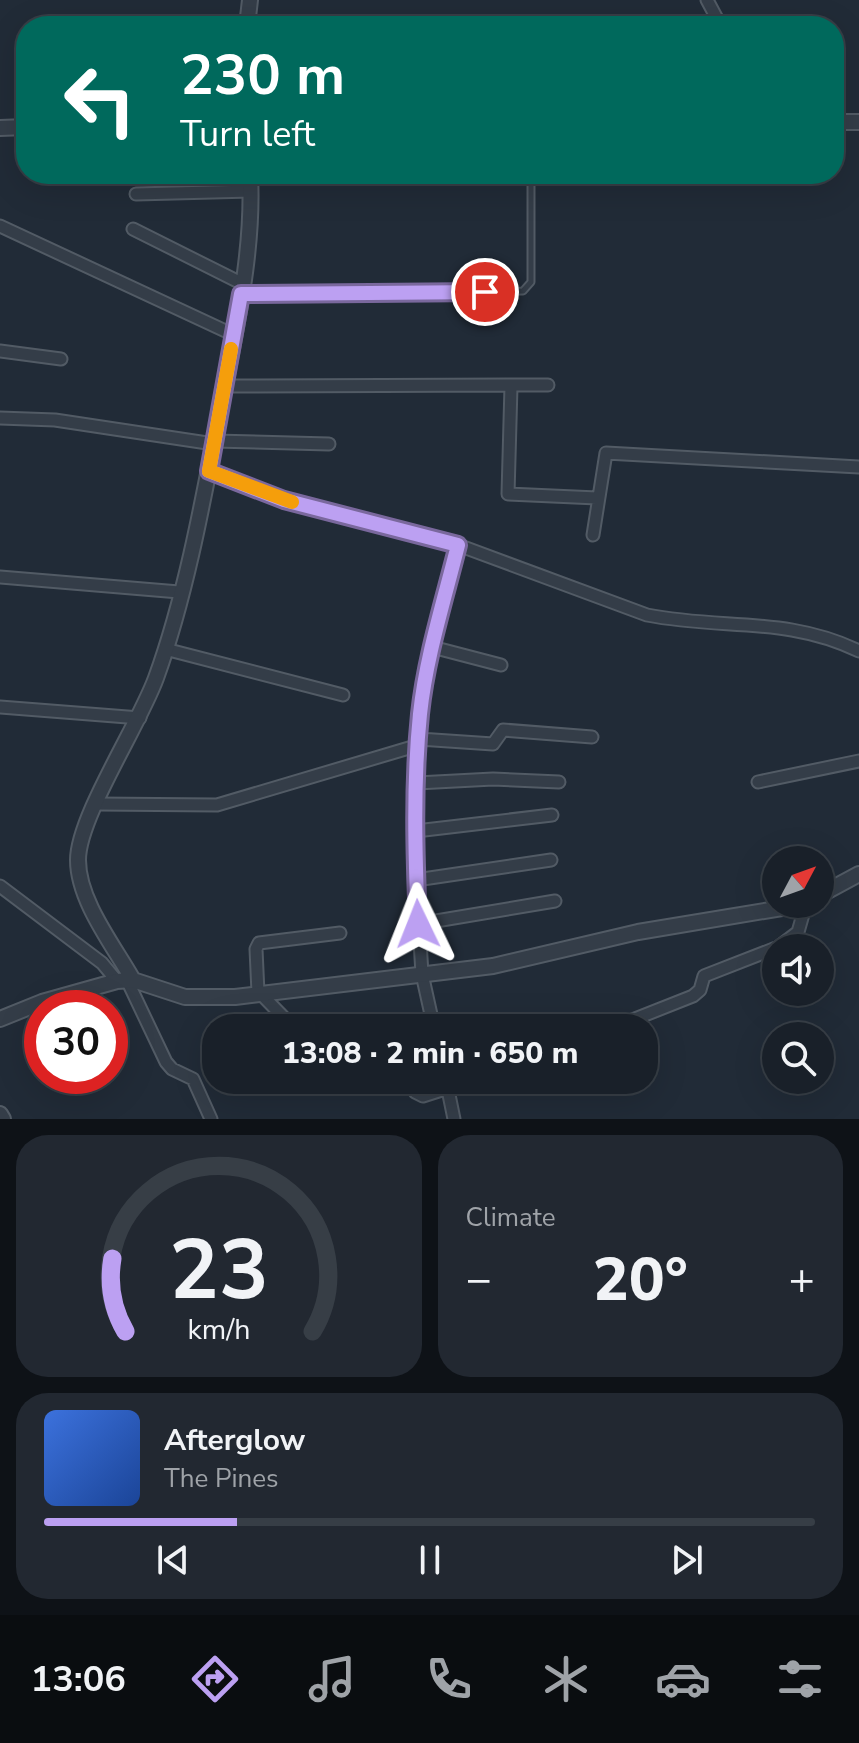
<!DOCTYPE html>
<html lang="en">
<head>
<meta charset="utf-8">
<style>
  :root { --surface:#192029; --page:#222831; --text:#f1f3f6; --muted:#9fa3a8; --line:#373e46; --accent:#bca0f2 }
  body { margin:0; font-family:"Nunito Sans",sans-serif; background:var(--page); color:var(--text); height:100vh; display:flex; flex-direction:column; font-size:30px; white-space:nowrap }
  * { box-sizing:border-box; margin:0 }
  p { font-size:26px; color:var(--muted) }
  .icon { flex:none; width:44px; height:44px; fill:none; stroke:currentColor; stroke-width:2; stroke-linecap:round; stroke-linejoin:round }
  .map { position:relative; height:1119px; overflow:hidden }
  .panel { display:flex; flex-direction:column; gap:16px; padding:16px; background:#0e1217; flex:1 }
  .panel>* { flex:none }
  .top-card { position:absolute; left:16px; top:16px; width:828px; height:168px; border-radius:32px; box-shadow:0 8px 32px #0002,0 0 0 2px var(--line); background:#00695c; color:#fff; overflow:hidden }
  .needle { width:52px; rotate:49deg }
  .controls { position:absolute; left:762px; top:846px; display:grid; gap:16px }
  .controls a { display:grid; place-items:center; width:72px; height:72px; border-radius:50%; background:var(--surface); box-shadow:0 8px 32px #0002,0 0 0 2px var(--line); font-size:40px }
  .speed { position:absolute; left:24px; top:990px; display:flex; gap:16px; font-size:40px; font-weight:700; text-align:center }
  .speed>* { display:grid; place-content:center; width:104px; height:104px; border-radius:50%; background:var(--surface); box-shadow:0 8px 32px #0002,0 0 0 2px var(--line); line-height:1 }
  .speed .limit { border:12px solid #d22; background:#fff; color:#111 }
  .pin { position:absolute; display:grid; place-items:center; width:68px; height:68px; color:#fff; margin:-34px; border:4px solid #fff; border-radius:50%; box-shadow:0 2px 8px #0007 }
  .me { position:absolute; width:88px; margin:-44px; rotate:358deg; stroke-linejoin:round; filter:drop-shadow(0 0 6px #0008) }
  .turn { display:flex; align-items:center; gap:28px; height:168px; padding:0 32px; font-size:36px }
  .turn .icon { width:104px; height:104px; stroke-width:2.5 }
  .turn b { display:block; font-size:56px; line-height:68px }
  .big { font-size:60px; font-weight:800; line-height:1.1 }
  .panel .widget { flex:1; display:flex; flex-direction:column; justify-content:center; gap:12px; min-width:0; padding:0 28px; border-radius:32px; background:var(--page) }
  .panel .dial { align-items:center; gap:0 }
  .dial svg { height:208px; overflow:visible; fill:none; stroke:var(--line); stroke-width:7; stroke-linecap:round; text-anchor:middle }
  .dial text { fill:var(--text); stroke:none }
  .song { display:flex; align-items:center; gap:24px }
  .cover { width:96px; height:96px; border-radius:12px; background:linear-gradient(135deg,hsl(220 70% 55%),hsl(220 70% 35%)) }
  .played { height:8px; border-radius:4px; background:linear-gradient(90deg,var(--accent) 25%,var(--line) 25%) }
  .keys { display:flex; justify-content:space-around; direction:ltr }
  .heat { display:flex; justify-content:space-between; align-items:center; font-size:44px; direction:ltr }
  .panel .tiles { flex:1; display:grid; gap:16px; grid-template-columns:1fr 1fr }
  .widget:last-child { grid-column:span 2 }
  .trip { position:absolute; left:202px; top:1014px; width:456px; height:80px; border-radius:32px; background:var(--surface); box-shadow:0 8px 32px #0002,0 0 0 2px var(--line); font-weight:800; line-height:80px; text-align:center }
  .menu { display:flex; height:128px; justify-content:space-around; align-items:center; background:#0a0d10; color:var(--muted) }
  .menu .icon { width:56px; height:56px }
  .menu .current { color:var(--accent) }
  .menu b { font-size:36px; color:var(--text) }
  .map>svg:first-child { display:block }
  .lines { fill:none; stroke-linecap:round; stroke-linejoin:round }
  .service-casing { stroke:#525b65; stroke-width:9 }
  .minor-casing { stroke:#525b65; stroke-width:15 }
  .tertiary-casing { stroke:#525b65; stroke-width:18 }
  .service { stroke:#343d48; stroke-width:5 }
  .minor { stroke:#343d48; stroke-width:11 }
  .tertiary { stroke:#343d48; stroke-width:14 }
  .route-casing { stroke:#7a689d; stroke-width:20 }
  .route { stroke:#bca0f2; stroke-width:14 }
  .slow { stroke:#f59e0b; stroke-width:14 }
</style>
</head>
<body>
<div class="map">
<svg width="859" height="1119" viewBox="0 0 859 1119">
  <rect width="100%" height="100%" fill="#212b37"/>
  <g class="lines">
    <g class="service-casing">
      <path id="service" d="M242,294l281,-3 8,-9v-108"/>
    </g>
    <g class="minor-casing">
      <path id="minor" d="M707,0l14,26
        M136,194l115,-3
        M0,226l234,109
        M133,229l110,55
        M0,351l61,8
        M225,386l323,-1
        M511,386l-3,108 89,4
        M0,418l55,2 159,24
        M214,441l115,3
        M209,471l75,29 174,45 189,70c76,15 139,1 212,36
        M593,535l13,-82 253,14
        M0,577l179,15
        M432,647l69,18
        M165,649l178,46
        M0,707l140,11
        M419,739l74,5 10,-14 89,7
        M758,782l101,-21
        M417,783l76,-4 66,3
        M97,804l120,1 202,-60
        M416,831l136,-16
        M416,880l135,-20
        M0,886l102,77 15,18
        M418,924l137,-23
        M777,948l21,-16 8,-28
        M127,980l39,82 6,7 21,10 18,40
        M258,993l-2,-44 3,-6 81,-10
        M260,993l34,35
        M434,1028l-12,-54 -7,-116 5,-142 12,-69 26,-102
        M612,1028l81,-32 7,-6 4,-14 72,-28
        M408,1080l7,12 8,4 50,-16
        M446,1080l8,39"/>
    </g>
    <g class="tertiary-casing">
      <path id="tertiary" d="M247,26l3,-26
        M834,122h25
        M0,128l26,-1
        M820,895l39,-21
        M133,980c-19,-34 -55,-79 -55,-120 0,-43 61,-135 78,-182 31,-85 49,-188 66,-277 14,-75 32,-150 28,-227
        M0,1019l42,-17 75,-21 16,-1 52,17h50l258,-31 145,-34 168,-28
        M0,1114l3,5"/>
    </g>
    <use href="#service" class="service"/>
    <use href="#minor" class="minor"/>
    <use href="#tertiary" class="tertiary"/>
  </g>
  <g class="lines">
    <g class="route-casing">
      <path id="route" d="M418,924c-3,-70 -5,-141 2,-210 6,-57 24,-113 38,-169l-174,-45 -75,-29 32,-177 244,-2"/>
    </g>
    <use href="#route" class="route"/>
    <path class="slow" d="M231,349l-22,122 83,31"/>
  </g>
</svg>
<div class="controls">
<a><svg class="needle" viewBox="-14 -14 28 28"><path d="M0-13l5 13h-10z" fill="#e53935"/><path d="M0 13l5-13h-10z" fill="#9fa3a8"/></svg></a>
<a><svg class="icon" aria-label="sound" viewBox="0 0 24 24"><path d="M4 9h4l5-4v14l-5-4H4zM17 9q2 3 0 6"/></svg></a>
<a><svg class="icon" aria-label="search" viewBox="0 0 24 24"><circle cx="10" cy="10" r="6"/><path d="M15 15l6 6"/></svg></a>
</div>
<div class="speed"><div class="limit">30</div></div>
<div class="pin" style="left:485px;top:292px;background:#d93025"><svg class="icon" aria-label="arrive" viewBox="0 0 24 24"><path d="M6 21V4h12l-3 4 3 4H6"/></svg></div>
<svg class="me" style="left:418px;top:924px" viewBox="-20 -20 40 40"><path d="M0-17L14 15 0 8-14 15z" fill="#bca0f2" stroke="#fff" stroke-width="4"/></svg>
<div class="trip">13:08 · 2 min · 650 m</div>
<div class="top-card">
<div class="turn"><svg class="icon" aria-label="left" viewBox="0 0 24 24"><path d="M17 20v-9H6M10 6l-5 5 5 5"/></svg><div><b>230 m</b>Turn left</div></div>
</div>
</div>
<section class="panel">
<div class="tiles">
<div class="widget dial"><svg viewBox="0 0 100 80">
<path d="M14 69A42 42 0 1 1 86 69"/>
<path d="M14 69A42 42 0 0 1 9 41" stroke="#bca0f2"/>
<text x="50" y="56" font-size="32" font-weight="700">23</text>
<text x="50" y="72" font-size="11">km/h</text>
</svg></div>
<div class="widget"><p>Climate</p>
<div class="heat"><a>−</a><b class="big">20°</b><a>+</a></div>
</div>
<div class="widget">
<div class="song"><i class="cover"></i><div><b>Afterglow</b><p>The Pines</p></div></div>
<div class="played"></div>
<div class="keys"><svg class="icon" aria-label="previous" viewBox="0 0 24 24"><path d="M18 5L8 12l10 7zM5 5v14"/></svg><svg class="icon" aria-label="pause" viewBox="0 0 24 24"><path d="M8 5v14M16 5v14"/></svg><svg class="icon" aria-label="next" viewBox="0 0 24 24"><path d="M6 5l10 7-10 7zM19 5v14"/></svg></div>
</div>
</div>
</section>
<nav class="menu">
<b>13:06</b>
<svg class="icon current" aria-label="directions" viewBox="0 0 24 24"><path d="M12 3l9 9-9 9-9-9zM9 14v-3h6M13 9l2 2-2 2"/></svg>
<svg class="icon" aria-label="music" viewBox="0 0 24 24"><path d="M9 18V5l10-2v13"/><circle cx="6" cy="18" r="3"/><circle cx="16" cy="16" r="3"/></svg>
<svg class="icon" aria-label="phone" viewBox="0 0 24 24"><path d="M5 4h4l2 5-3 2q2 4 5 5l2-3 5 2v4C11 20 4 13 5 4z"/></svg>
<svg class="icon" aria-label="climate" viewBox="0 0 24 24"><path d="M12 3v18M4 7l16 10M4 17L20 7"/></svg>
<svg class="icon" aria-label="car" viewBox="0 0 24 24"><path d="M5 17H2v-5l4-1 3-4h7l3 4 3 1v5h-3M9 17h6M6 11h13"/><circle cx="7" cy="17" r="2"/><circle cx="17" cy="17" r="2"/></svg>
<svg class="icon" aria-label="filters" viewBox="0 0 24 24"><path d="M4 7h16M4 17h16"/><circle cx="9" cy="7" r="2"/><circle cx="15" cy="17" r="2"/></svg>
</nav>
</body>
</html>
